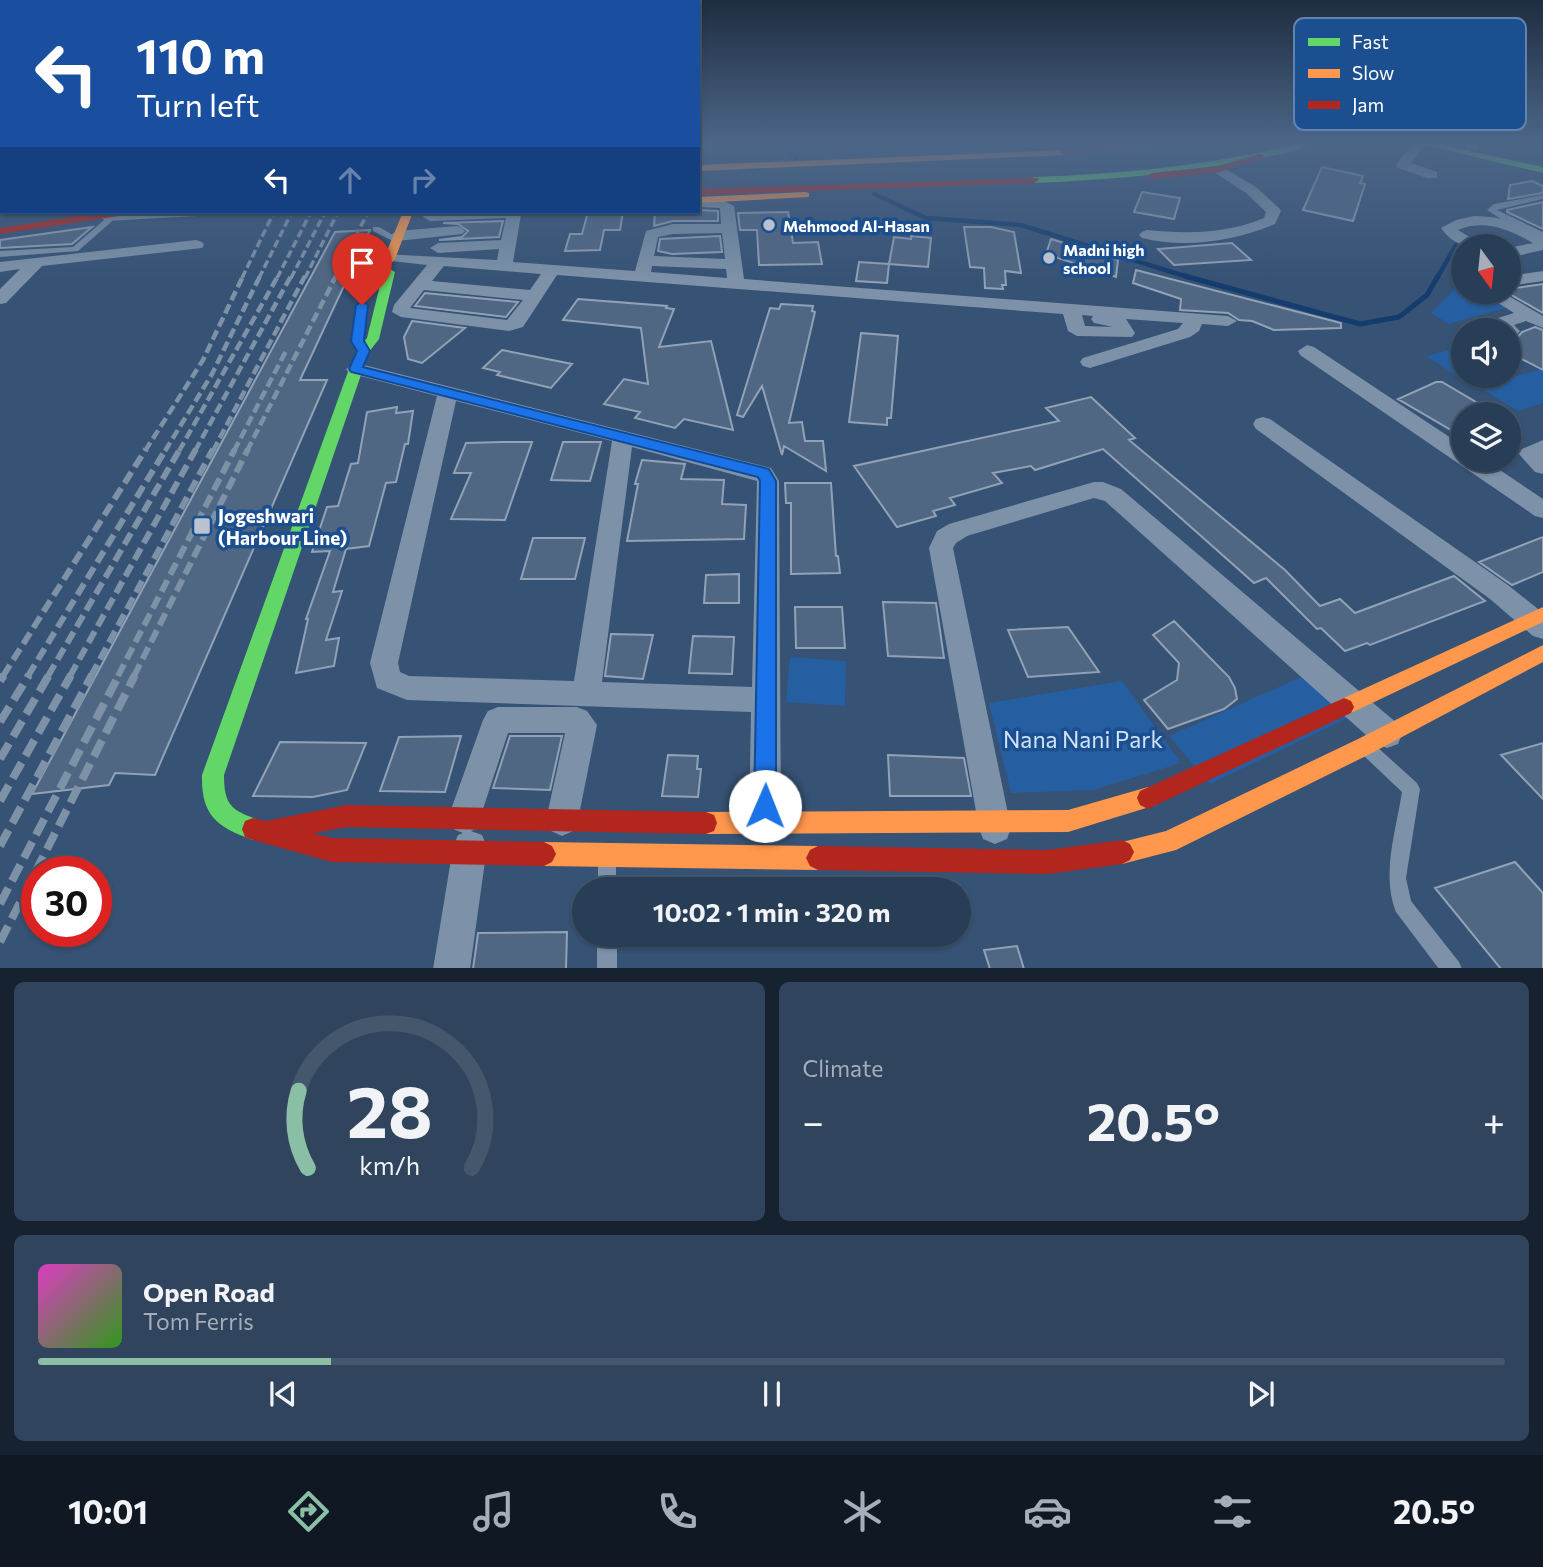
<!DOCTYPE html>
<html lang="en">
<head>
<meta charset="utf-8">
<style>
  :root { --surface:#283e57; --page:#30455d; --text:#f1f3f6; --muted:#a5aeba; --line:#44576d; --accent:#8abfa5 }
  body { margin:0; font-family:Commissioner,sans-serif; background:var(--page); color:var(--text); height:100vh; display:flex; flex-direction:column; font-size:26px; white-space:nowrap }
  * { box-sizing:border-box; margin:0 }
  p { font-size:23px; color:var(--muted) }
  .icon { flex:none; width:38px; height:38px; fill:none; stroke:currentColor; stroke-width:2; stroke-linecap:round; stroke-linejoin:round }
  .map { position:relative; height:968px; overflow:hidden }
  .details { display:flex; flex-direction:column; gap:14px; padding:14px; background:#162230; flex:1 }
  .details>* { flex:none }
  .hud { position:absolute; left:0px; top:0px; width:700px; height:214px; box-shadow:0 2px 5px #0004,0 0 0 2px var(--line); background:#1a4fa0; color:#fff; overflow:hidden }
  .needle { width:46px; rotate:165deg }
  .tools { position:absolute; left:1451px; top:234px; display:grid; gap:14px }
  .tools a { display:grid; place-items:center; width:70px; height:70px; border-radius:50%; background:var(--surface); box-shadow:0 2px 5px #0004,0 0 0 2px var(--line); font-size:35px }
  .speed { position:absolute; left:21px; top:856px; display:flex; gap:14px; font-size:35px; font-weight:700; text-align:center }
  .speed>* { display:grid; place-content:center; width:91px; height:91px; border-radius:50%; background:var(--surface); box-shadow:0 2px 5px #0004,0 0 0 2px var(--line); line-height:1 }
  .speed .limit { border:10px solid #d22; background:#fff; color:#111 }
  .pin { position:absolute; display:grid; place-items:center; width:60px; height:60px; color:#fff; margin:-72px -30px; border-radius:50% 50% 50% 0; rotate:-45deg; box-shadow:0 0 7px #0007 }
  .pin .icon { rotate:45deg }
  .me { position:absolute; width:77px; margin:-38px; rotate:1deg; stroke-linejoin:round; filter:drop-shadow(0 0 5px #0008) }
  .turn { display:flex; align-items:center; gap:24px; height:147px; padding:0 21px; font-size:32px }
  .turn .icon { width:91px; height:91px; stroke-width:2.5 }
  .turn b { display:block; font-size:49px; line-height:60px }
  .lanes { display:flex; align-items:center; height:66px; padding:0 21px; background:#0003; justify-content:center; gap:35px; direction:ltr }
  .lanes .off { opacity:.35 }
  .big { font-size:52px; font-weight:700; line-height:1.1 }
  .details .widget { flex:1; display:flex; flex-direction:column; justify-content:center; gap:10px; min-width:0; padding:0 24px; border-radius:10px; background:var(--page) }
  .details .dial { align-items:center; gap:0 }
  .dial svg { height:182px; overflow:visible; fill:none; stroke:var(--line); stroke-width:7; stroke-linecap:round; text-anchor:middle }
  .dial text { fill:var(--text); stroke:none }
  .song { display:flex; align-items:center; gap:21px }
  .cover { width:84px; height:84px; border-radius:10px; background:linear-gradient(135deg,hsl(310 70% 55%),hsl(110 70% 35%)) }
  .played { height:7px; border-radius:4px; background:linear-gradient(90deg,var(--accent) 20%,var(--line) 20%) }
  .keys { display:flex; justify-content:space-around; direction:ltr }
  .heat { display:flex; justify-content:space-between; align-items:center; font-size:38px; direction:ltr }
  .details .tiles { flex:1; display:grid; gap:14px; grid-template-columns:1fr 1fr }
  .widget:last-child { grid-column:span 2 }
  .trip { position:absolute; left:572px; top:877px; width:399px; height:70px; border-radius:35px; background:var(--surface); box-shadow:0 2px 5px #0004,0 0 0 2px var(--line); font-weight:700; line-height:70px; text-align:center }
  .tabs { display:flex; height:112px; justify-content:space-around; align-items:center; background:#101923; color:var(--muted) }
  .tabs .icon { width:49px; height:49px }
  .tabs .selected { color:var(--accent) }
  .tabs b { font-size:32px; color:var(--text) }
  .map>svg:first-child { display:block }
  .green { fill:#265fa1 }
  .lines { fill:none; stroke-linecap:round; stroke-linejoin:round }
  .stream-far1 { stroke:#153c6e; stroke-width:4.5 }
  .stream { stroke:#153c6e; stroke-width:5 }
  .building { fill:#506783; stroke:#92a2b6; stroke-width:2 }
  .lane { fill:#7d92a8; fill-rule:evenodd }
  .street { fill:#7d92a8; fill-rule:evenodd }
  .fast { fill:#63d668; fill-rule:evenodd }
  .slow { fill:#ff974d; fill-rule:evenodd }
  .jam { fill:#b3261e; fill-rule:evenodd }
  .rail-far3 { stroke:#7e92a7; stroke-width:3.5; stroke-dasharray:8 3.5; stroke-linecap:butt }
  .rail-far2 { stroke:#7e92a7; stroke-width:4.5; stroke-dasharray:10 4.5; stroke-linecap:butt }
  .rail-far1 { stroke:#7e92a7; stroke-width:6; stroke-dasharray:13 6; stroke-linecap:butt }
  .rail { stroke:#7e92a7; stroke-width:8; stroke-dasharray:18 8; stroke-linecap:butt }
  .route { fill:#1a73e8; stroke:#114b97; stroke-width:2 }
  .poi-dot { fill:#b9c2ce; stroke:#1b4f8f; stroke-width:2.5 }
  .labels { text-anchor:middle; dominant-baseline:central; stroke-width:7; stroke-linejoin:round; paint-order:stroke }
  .far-poi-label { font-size:16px; font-weight:bold; fill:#fff; stroke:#1b4f8f; text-anchor:start }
  .poi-label { font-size:19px; font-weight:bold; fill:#fff; stroke:#1b4f8f; text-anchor:start }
  .near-park-label { font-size:23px; fill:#cfe3fa; stroke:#1b4f8f }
  .key { fill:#1b4f8f; stroke:#5f84b1; stroke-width:2 }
  .key-label { font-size:19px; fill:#fff }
</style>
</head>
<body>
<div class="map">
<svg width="1543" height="969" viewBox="0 0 1543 969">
  <rect width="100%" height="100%" fill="#365274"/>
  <path class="green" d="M1462,281l1,11h22l27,14 -63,18 -18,-11z
    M1463,346v30h30l-24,7 -43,-27z
    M1541,369l2,1v33l-25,8 -39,-24z
    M790,657l56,4 -1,45 -59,-4z
    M1308,674l44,42 -142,68 -41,-48z
    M1122,681l59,82 -88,27 -82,3 -22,-90z"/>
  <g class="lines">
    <path class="stream-far1" d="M775,144l22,14
      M874,194l52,24 95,7 170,53
      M1437,278l19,-33"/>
    <path class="stream" d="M1185,276l175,48 39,-7 28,-22 11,-19"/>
  </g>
  <path class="building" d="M1322,167l41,9 -3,7 5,1 -12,37 -50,-11z
    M1532,181l11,5v7l-35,6 2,-14z
    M1142,192l38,6 -6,21 -40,-7z
    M1543,202v27l-36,-17v-2z
    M698,210l20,1v10h-45l-19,5 1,-14h43z
    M588,212h35l-3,18h-16l-4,20 -35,1 5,-17h12z
    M788,212l5,31 25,-1 4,22 -63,1 -2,-35h-17l-2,-17z
    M503,221l-4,16 -60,3 23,-3 6,-6 -10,-7 -15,-1z
    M92,227l-20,17 -72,4v-8z
    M964,227h27l23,5 7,41 -16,-2 1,14h-4l1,4 -18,-1 -1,-20 -14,-1z
    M370,230l-70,150h27l-172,395 -40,-2 -6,12 -77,9 303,-562z
    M720,236l2,16 -50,2 -14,-3 2,-12z
    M911,236l20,2 -3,29 -39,-3 5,-27 17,2z
    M1051,239l67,21 -2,17 -70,-23z
    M1232,243l19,17 -77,5 -16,-16z
    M859,262l30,2 -2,19 -31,-2z
    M1136,270l205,53v5l-67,2 -22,-9 -13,-1 -11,-7 -48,-3 1,-11 -48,-16z
    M1543,284v29l-35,-20v-4z
    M425,293l93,9 -12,15 -91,-11z
    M578,299l89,7 -1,2 8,1 -15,38 52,-6 22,89 -49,-11 -9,9 -40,-10 5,-6 -36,-8 20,-25 24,5 -7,-56 -78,-8z
    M781,304l32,2 -1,5 3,1 -26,111 13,-1 3,19h18l3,30 -42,-25 -2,9 -20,-69 -19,31 -6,-2 33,-107 9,1z
    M412,321l53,7 -43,35 -14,-4 -4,-22z
    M1535,327l8,3v40l-35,-18v-15l9,1 5,-6z
    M861,333l37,3 -7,82h-4v7l-38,-3z
    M502,350l70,14 -21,24 -54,-13 3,-3 -17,-4z
    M1436,382h6l56,33h-35v22l-65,-38z
    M1091,397l44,41 -6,2 156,130 35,36 20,-7 15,14 99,-37 31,25 -115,44 -3,-2 -22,8 -24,-23 -4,1 -51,-51 -12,5 -151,-134 -68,21 -4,-4 -38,7 9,10 -52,15 5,7 -22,6 3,5 -39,11 -43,-61 205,-45 -13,-13z
    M397,407l-1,6 17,-2 -5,33h-3l-9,38 -10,1 -17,63 -23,3 -13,43 9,-1 -16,49 13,-2 -5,28 -38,7 12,-54h-2l24,-68 -18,1 15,-45 11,-1 13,-42 7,-1 9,-51z
    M502,442h30l-27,78 -54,-1 20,-46h-17l12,-30z
    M563,442h38l-11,39 -39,-1z
    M642,460l43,4 -4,15 43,1 -2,24 24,1 -2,34 -117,2 11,-57h-3z
    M785,483h46l5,73h2l2,17 -49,1v-71h-5z
    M1543,537v35l-31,13 -33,-23z
    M533,538h52l-10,41h-54z
    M739,574v29h-35l2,-28z
    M883,602l53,1 8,55 -56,-2z
    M795,607h47l3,41h-49z
    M1174,621l55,56 6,11 2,11 -13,10 -56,20 -24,-29 33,-20 2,-17 -26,-28z
    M1068,627l31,45 -71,5 -20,-47z
    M611,634l42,1 -10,44 -38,-3z
    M693,636l41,1 -2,37 -43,-1z
    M461,736l-16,56 -65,-1 19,-54z
    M510,736h52l-12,54 -57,-2z
    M280,742l86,1 -19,47 -34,7 -60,-1z
    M1543,743v56l-42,-44z
    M668,755l30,1 -1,13h4l-3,28 -36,-1z
    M888,755l76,3 7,38h-81z
    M1515,862l28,31v76h-42l-66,-81z
    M567,932l-1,37h-93l5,-36z
    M1017,946l7,23h-34l-6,-19z"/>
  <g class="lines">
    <path class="lane" d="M0,169h2v4h-2z
      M1543,195v4l-46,11 46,22v6l-36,-15 -20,-13 7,-6z
      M0,197h2v4h-2z
      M111,214l7,2 -40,35 -78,6v-6l73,-4z
      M373,227h6l21,12 -7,2 -20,-10z
      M1370,743l6,3 41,37 3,6 -14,89 5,23 48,61 3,7h-23l-43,-57c-15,-38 0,-81 6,-120l-38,-36 -2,-5 2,-5z
      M607,856l6,3 3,6v24h-18v-24l3,-6z
      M597,934h20v35h-20z"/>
    <path class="street" d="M1412,144h13l-14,19 26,9v6h-10l-29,-10 -2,-3z
      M1466,144h13l-2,6h-10z
      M1219,165l37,22 23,21 2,3 -6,13c-41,17 -90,25 -133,14l-3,-3 3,-3 5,-2c41,4 78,4 117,-12l2,-6 -20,-19 -32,-21v-6z
      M718,198l16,8 10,73 484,37 9,5 -9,5 -26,-2 -3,7 -9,6 -100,31 -7,-2 -3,-4 3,-4 95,-29 5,-6 -57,-4 9,14 -3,4 -55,-1 -9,-5 -5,-17 -506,-39 -34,52 -14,4 -108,-14 -9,-5 2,-7 33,-40 -44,-5 -2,-3 2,-3 114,6 2,-11 -61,4 -8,-5 8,-5 63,-3 5,-22 -76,3 -7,-4 2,-3 94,-2 2,3 -8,47 122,9 11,-40 27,-7h48l-1,-16 -22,-1v-8zM722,233l3,26 -71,-3 4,-19 15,-3zM444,266l97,8 -11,16 -98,-9zM652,266l74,3 1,9 -76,-6zM424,290l99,10 -16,20 -97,-12zM1082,315l11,1 -2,3 3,4 19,4 -28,-1z
      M0,202h2v8h-2z
      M120,212h85l-7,4 -92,5 -7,-4 7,-4z
      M1474,216c25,0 47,7 69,20v14l-35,8v-10l25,-5c-24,-14 -49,-24 -75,-13l28,17c-20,0 -33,-2 -45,-19l15,-8z
      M457,226l5,2 3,3 -3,3 -65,7 -8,-5 8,-5z
      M196,240l6,2 2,3 -2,3 -160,18 -36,37 -6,1v-15l20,-20 -20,3v-10z
      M1543,271v10l-35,5v-10z
      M1481,292h21l41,24v12l-17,-7 -12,4 6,6 -3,4 -6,1 -3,-5h-9l-7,-8 3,-4 19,-6z
      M1307,345l7,2 149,99v14h22l58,39v19l-8,-2 -235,-161 -2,-4z
      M356,363l415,105 8,13 2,343 -4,11 -12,5 -12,-5 -4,-11 2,-112 -344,-12 -30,-12 -7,-25 67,-267 -88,-23 -3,-4zM456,401l156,40 -38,240 -165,-5 -9,-4 -2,-9zM632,447l125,34 -5,206 -150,-5z
      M1263,417l7,2 238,166 35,28v26l-10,-3 -43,-37 -234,-170 -3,-5 3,-5z
      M1543,440v34l-8,-2 -16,-18 3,-5z
      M1094,482h9l18,7 277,235 4,10 -4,10 -11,4 -11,-4 -271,-243 -11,-3 -127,38 -11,7 -3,5 58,280 -4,11 -12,5 -12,-5 -4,-11 -50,-280 8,-17 12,-7z
      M498,707h79l10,4 10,14 -19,95 -5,11 -11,5 -11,-5 -5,-11 19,-87h-57l-28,85 -5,11 -4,2 11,4 5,12 -17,122h-37l20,-122 5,-12 5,-2 -10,-4 -5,-11 35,-98 5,-9z"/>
    <path class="fast" d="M1295,144h16c-16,9 -39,11 -57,15 -72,15 -146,21 -220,24l-5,-3 5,-3c88,-3 175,-11 261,-33z
      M1420,144h18l105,23v6z
      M383,265l12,7 -16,67 -10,13 -6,17 -139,406c0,33 9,35 37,46l3,8 -3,8 -8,3c-36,-13 -52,-24 -51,-65l147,-406 7,-18 11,-13 16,-65 -6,-5z"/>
    <path class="slow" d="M1068,150l2,2 -5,3 -367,16v-6z
      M805,192l4,1v4l-111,6v-6z
      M403,212h10l-18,47 -21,25h-8l-2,-2 20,-24z
      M1543,607v15l-192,91 -7,3 -7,-3 -3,-6 3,-6z
      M1543,645v17l-171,91 -196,97 -54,14 -8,-4 -4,-8 4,-8 52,-13 192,-92z
      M1148,787l8,4 3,7 -3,7 -88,27 -362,2 -8,-3 -3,-8 3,-8 8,-3 362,-2z
      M544,842l274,4 8,4 4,8 -4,8 -8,4 -274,-4 -8,-4 -4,-8 4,-8z"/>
    <path class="jam" d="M1122,144h38l-95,11 -5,-3 5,-3z
      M1260,154l3,1v4l-44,13 -67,7 -5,-3 5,-3 66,-7z
      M1037,178l2,2 -5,3 -336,12v-6z
      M106,212h24l-5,3 -125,19v-6z
      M1344,698l7,3 3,6 -3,6 -195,92 -8,4 -8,-4 -3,-7 3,-7z
      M347,805l359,7 8,3 3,8 -3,8 -8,3 -359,-7 -34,6 19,5 212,4 8,4 4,8 -4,8 -8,4 -212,-4 -79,-22 -8,-3 -3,-8 3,-8 8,-3 13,3z
      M1122,840l8,4 4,8 -4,8 -8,4 -75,10 -229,-4 -8,-4 -4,-8 4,-8 8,-4 229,4z"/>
    <path class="rail-far3" d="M242,278l32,-66
      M259,278l33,-66
      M277,278l34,-66
      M291,278l34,-66
      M305,278l33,-66
      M335,278l33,-66"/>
    <path class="rail-far2" d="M145,451l58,-91 40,-84
      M165,451l47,-77 48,-98
      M179,451l99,-175
      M195,451l96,-175
      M213,451l92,-175
      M234,451l53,-102
      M247,451l89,-175"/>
    <path class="rail-far1" d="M3,676l143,-227
      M28,676l138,-227
      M48,676l132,-227
      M70,676l126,-227
      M91,676l122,-227
      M118,676l117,-227
      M134,676l114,-227"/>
    <path class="rail" d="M0,681l4,-6
      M0,722l29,-47
      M0,759l49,-84
      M0,801l71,-126
      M0,846l92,-171
      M0,904l119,-229
      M0,942l135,-267"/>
  </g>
  <linearGradient id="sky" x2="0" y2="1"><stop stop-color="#1e2d40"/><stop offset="0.51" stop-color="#4c6688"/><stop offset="1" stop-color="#4c6688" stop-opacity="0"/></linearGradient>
  <rect width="1543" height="280" fill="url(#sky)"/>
  <path class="route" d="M362,301l6,4 -4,36 6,10 -7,16 406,102 7,12v325l-3,8 -8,3 -8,-3 -3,-8 6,-325 -2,-4 -407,-105 -2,-3 8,-18 -6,-10 5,-36z"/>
  <g class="poi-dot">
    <circle cx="769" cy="225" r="7"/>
    <circle cx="1049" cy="258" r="7"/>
    <rect x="193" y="517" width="18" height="18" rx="3.5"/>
  </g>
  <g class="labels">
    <g class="far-poi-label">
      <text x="783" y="225">Mehmood Al-Hasan</text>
      <text x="1063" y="249">Madni high<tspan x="1063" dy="18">school</tspan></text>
    </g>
    <g class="poi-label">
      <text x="218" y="515">Jogeshwari<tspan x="218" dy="22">(Harbour Line)</tspan></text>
    </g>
    <g class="near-park-label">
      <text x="1083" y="739">Nana Nani Park</text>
    </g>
  </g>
  <rect x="1294" y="18" width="232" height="112" rx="10" class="key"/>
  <rect x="1308" y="38" width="32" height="8" fill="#63d668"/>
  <rect x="1308" y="69" width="32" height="9" fill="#ff974d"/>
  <rect x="1308" y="101" width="32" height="8" fill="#b3261e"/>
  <g class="key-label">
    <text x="1352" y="49">Fast</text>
    <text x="1352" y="80">Slow</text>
    <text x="1352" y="112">Jam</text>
  </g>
</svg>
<div class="tools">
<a><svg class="needle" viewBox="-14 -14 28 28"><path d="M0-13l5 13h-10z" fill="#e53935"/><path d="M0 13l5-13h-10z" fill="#a5aeba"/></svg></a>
<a><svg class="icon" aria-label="sound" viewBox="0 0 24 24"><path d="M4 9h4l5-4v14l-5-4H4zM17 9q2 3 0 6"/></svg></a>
<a><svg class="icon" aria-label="layers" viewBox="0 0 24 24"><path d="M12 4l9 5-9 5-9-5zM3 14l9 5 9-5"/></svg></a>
</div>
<div class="speed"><div class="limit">30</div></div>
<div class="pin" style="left:362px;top:305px;background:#d93025"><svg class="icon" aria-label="arrive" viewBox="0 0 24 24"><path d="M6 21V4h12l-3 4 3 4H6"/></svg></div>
<svg class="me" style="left:765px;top:806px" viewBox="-20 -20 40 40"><circle r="19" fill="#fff"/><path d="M0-13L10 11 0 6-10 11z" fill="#1a73e8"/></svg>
<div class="trip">10:02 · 1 min · 320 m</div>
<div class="hud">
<div class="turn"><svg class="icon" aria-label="left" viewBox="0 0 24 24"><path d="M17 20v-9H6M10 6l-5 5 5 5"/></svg><div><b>110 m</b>Turn left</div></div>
<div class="lanes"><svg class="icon" aria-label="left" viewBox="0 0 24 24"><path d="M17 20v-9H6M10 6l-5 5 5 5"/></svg><svg class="icon off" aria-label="ahead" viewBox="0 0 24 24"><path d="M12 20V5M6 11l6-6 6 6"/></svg><svg class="icon off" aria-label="right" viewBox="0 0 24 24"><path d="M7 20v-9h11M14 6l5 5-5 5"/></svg></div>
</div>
</div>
<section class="details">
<div class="tiles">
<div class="widget dial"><svg viewBox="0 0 100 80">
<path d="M14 69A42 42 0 1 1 86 69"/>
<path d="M14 69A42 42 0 0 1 10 35" stroke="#8abfa5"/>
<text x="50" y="56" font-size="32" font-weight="700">28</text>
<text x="50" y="72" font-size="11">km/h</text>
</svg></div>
<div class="widget"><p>Climate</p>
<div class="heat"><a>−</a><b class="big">20.5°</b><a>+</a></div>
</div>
<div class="widget">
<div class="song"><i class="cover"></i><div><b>Open Road</b><p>Tom Ferris</p></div></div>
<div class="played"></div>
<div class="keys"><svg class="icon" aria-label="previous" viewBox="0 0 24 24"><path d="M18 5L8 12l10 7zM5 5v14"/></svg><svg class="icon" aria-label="pause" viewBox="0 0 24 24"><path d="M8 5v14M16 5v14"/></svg><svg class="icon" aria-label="next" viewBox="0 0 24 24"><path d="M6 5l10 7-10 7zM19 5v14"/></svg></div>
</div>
</div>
</section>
<nav class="tabs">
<b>10:01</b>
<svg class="icon selected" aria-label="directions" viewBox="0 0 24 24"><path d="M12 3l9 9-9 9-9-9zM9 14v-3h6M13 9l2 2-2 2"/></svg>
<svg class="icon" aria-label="music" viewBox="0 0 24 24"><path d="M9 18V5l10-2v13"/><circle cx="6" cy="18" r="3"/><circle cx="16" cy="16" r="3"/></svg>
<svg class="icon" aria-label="phone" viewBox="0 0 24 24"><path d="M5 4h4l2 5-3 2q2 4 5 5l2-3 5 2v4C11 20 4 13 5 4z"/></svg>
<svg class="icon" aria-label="climate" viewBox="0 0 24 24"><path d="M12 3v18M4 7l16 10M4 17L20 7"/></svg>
<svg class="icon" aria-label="car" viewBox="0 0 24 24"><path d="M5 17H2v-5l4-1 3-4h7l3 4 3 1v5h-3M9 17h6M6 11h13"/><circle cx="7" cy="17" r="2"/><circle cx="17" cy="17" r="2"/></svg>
<svg class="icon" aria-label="filters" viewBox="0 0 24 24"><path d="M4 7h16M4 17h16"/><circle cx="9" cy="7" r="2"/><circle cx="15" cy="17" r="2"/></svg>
<b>20.5°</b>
</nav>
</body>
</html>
